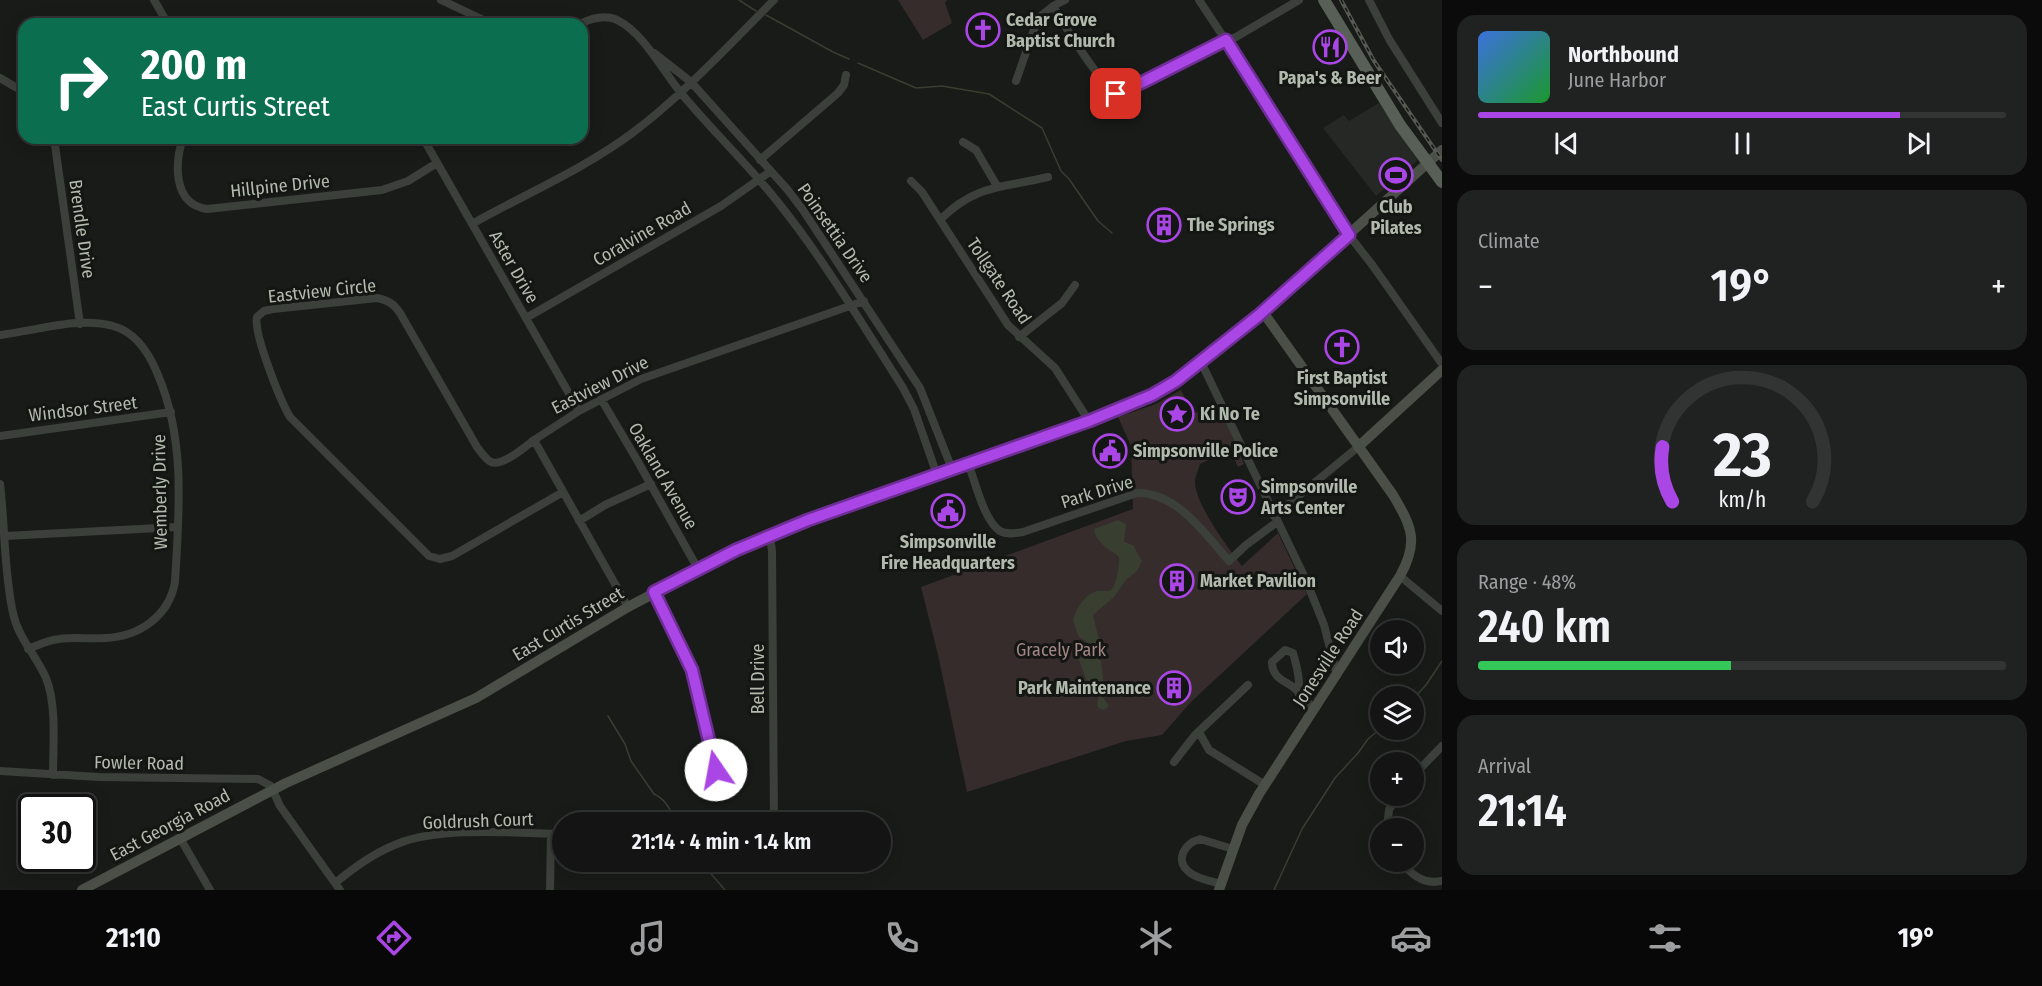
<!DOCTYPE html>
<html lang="en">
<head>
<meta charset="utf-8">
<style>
  :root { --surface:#131413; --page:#202121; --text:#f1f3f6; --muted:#9d9ea0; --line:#323333; --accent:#ab46e6 }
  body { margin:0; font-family:"Fira Sans Condensed",sans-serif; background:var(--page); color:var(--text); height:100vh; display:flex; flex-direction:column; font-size:22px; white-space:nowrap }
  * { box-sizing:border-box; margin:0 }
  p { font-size:20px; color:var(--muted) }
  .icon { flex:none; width:33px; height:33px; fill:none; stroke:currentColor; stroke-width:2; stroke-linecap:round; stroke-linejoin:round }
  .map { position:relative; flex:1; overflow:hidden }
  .drawer { display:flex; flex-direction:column; gap:15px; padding:15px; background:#0a0b0a; width:600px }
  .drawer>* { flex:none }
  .top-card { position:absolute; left:18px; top:18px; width:570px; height:126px; border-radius:18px; box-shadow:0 3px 15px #0003,0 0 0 2px var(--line); background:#0b6e4f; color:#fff; overflow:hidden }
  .tools { position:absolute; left:1370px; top:620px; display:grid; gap:12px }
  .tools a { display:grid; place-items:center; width:54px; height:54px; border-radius:50%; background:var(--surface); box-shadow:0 3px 15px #0003,0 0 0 2px var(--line); font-size:30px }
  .speed { position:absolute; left:18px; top:794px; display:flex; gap:12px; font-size:30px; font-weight:700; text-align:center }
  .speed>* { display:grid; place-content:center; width:78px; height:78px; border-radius:50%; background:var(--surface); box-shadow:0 3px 15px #0003,0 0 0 2px var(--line); line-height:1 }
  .speed .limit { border:3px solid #111; border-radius:9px; background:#fff; color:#111 }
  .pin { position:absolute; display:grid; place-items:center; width:51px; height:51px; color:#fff; margin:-26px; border-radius:12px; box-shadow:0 3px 9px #0006 }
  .me { position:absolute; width:66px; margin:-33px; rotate:348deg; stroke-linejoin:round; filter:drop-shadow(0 0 4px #0008) }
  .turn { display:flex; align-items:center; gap:21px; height:126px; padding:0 24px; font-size:27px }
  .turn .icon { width:78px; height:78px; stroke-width:2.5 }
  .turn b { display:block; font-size:42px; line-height:51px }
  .big { font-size:45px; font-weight:600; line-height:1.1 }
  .drawer .widget { flex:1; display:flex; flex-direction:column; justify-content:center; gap:9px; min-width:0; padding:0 21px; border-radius:18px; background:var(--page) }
  .drawer .dial { align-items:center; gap:0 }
  .dial svg { height:156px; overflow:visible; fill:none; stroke:var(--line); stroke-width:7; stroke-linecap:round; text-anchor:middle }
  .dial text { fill:var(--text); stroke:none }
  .song { display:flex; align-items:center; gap:18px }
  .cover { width:72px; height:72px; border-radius:9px; background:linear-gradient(135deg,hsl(220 70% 55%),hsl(130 70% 35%)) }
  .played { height:6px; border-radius:3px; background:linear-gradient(90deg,var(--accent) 80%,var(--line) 80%) }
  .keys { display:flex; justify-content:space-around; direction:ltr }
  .heat { display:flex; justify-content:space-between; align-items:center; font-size:33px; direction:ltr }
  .charge { height:9px; border-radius:4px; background:linear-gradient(90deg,#34c759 48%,var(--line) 0) }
  .trip { position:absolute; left:552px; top:812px; width:339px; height:60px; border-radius:30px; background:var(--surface); box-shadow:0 3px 15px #0003,0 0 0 2px var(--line); font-weight:600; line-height:60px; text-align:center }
  .dock { display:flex; height:96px; justify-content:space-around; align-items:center; background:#080808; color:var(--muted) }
  .dock .icon { width:42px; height:42px }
  .dock .current { color:var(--accent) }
  .dock b { font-size:27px; color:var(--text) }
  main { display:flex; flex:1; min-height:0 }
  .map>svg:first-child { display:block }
  .built { fill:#252825 }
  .green { fill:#352c2b }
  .water { fill:#383e30 }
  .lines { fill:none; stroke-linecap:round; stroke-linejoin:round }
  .stream { stroke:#383e30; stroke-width:1.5 }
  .street { stroke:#3b403a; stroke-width:8 }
  .secondary { stroke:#4a5048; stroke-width:10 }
  .primary { stroke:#585f56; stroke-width:12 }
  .rail-casing { stroke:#555b53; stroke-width:4 }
  .rail { stroke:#141614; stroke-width:1.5; stroke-dasharray:4.5; stroke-linecap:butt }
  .route-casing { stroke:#6f2e96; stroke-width:15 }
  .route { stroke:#ab46e6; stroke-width:10 }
  .labels { text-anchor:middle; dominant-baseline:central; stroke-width:6; stroke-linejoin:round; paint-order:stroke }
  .poi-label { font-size:18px; font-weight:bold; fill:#b1baac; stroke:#141614; text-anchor:start }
  .street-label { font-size:18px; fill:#b1baac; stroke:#141614 }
  .park-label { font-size:18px; fill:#a38685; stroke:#141614 }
</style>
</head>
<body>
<main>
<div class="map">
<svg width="1442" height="890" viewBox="0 0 1442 890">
  <rect width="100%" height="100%" fill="#191b19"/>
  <path class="built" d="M1379,103l39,57 -42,36 -53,-68 21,-13 5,6z"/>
  <path class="green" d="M898,0h49l-2,3 7,20 -29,17z
    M1181,390l12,24 26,-11 25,61 -6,3 -8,-17 -30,14c-1,5 -5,12 -5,18 0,22 34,67 47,84l36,-33 29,61 -115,107 -30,34 -36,6 -159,51 -29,-137 -17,-68 212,-78 -2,-63 -13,-29 38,-13z"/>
  <path class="water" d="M1118,520l8,4 -2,18 9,3 9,16 -5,10 -11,9 -12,17 -21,18 6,24 -2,19 4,3 3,24 -4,8 9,13 -5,4 -4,-1 -3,-3 2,-11 -10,-7 -10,-28 2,-3 10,-2v-8l-4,-5 -9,-6 -5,-16c3,-11 12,-26 24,-29 4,-1 11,1 14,-1 5,-3 9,-27 8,-33 -9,-8 -23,-13 -25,-28z"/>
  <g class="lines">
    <path class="stream" d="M739,0l17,11
      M766,15l67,37 16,7
      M858,63l58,25 26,-2 47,8 53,34 19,43 8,8 29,42 14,12
      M1413,699l13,-14 16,-24
      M608,716l17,28 6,17 23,33c12,5 17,18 23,28
      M700,861l25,29
      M1274,890l28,-61 33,-51 23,-25 10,-14 12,-10"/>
    <path class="street" d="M154,0l14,24
      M441,0l51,24
      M1199,0l41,62 95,155 38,49 69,98
      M1369,0l20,39 53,84
      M1053,6c10,17 50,83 65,88l87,-44 31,-13 63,-37
      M580,24c12,-6 26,-10 39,-3 25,13 44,50 62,72 32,39 69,73 100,113 45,57 83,121 122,182l11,21 23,66
      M654,53l37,29 96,107 16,21 117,178 32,81
      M0,78l24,14
      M1016,81l22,-63 15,-12 12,-6
      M54,138l26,186
      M183,138c-8,24 -11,66 24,71l175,-19 26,-9 29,-18
      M423,138l156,273
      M963,142l13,8 21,36
      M760,160l78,-67 6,-8 2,-10
      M911,181l11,11 86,133 47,43 34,53
      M940,220c35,-36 63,-32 108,-43
      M472,224c53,-30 110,-54 159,-90 52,-39 97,-88 143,-134
      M526,318l195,-112 50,-35
      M0,335c34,-4 80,-19 113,-9 23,6 37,29 45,49 28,66 21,137 17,207 -6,34 -36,55 -70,56 -15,1 -31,-1 -46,1 -11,1 -21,6 -31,10
      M1019,337l43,-34 13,-18
      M1201,362l105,218 18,45 13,50
      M601,399l36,61 61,109
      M0,436l171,-24
      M534,440c-9,7 -32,27 -43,22 -6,-3 -10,-10 -14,-15l-77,-134c-6,-9 -12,-13 -23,-15l-104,11 -9,2 -7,6c-4,16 24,85 33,100l139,139 11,3 12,-3 111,-64
      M968,463c7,18 16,58 32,68 7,4 16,2 23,1l114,-39c40,-1 68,41 92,68l17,-16 31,-23
      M0,484c5,41 4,89 13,129 5,25 23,42 33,65 11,27 7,68 7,97
      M1274,516l84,-69
      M579,521l26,-16 46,-21
      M5,536l173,-9
      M770,536l2,15 2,271
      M1400,576l42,35
      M654,592l26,50 17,41 18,87 2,17
      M628,607l-94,-167 45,-29 62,-32 223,-78
      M1299,694c1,-15 -2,-27 -6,-41l-8,-3 -13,12c0,15 11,18 21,25 8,6 14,15 21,22
      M1199,732l10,18 56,35
      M1174,762l21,-27 53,-50
      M0,771l99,6 159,2 13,7 9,20 60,84
      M1413,776l29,-30
      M1387,828l2,-18 8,-15
      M180,838l30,52
      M776,861l2,4
      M1401,861c10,14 23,24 41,20
      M335,883c20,-16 39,-30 62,-39 43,-18 119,-11 165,-10
      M1221,884c-10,-3 -24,-5 -32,-12 -15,-12 -4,-29 11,-33l33,10
      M550,890l1,-56"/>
    <path class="secondary" d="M1358,447l84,-77
      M82,890l204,-107 190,-85 152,-91 108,-57 72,-30 281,-99 66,-28 21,-12 87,-69 179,-162
      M1219,890l23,-65 17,-31 141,-218c19,-34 12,-49 -7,-81l-130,-183"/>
    <path class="primary" d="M1324,0l76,125 42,57"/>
    <g class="rail-casing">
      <path id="rail" d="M1341,0l33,61 68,99"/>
    </g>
    <use href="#rail" class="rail"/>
  </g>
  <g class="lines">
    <g class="route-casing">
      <path id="route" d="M716,770l-24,-100 -38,-78 82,-42 72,-30 281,-99 63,-26 24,-14 82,-65 91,-81 -123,-195 -105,53 -5,1"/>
    </g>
    <use href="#route" class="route"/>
  </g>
  <defs>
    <g id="church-ring" transform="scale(1.725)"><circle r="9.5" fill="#141614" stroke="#ab46e6" stroke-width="1.5"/><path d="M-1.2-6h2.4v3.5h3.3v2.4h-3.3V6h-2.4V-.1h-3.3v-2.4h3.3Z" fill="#ab46e6"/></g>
    <g id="restaurant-ring" transform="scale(1.725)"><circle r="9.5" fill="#141614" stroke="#ab46e6" stroke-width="1.5"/><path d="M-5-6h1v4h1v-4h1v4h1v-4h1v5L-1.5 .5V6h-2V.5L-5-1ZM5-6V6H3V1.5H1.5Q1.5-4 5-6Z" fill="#ab46e6"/></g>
    <g id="stadium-ring" transform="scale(1.725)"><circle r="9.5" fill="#141614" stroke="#ab46e6" stroke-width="1.5"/><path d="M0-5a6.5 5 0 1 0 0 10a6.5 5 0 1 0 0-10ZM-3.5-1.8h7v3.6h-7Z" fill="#ab46e6"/></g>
    <g id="building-ring" transform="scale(1.725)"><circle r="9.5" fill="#141614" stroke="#ab46e6" stroke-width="1.5"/><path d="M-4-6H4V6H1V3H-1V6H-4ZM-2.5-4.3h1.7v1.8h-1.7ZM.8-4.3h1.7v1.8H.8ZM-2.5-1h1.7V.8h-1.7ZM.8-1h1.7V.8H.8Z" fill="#ab46e6"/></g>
    <g id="sight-ring" transform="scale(1.725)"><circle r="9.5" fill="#141614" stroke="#ab46e6" stroke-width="1.5"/><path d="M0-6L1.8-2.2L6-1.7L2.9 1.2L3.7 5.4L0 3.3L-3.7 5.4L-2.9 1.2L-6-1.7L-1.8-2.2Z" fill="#ab46e6"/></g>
    <g id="civic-ring" transform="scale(1.725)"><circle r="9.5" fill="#141614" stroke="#ab46e6" stroke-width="1.5"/><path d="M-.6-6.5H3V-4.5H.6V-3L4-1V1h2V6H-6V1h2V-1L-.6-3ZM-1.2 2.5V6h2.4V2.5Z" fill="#ab46e6"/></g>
    <g id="theatre-ring" transform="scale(1.725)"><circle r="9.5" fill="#141614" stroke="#ab46e6" stroke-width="1.5"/><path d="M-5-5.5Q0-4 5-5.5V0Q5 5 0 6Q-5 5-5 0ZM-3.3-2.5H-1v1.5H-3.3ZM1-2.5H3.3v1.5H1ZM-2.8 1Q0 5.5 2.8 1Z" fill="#ab46e6"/></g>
  </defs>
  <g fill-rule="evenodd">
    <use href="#church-ring" x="983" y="30"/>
    <use href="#restaurant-ring" x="1330" y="47"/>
    <use href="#stadium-ring" x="1396" y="175"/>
    <use href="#building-ring" x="1164" y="225"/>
    <use href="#church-ring" x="1342" y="347"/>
    <use href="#sight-ring" x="1177" y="414"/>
    <use href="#civic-ring" x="1110" y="451"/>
    <use href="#theatre-ring" x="1238" y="497"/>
    <use href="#civic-ring" x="948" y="511"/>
    <use href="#building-ring" x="1177" y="581"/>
    <use href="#building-ring" x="1174" y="688"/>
  </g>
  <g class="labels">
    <g class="poi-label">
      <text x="1006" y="20">Cedar Grove<tspan x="1006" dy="21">Baptist Church</tspan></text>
      <text x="1330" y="78" text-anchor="middle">Papa's &amp; Beer</text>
      <text x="1396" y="207" text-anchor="middle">Club<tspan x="1396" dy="21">Pilates</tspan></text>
      <text x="1187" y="225">The Springs</text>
      <text x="1342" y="378" text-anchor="middle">First Baptist<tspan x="1342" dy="21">Simpsonville</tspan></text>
      <text x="1200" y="414">Ki No Te</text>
      <text x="1133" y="451">Simpsonville Police</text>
      <text x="1261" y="487">Simpsonville<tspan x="1261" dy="21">Arts Center</tspan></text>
      <text x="948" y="542" text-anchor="middle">Simpsonville<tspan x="948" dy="21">Fire Headquarters</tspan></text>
      <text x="1200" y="581">Market Pavilion</text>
      <text x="1151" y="688" text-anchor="end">Park Maintenance</text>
    </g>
    <g class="street-label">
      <text transform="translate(280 186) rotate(-6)">Hillpine Drive</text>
      <text transform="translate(82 229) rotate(82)">Brendle Drive</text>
      <text transform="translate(835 233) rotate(55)">Poinsettia Drive</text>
      <text transform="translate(642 234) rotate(-30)">Coralvine Road</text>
      <text transform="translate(514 267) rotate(60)">Aster Drive</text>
      <text transform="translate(999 281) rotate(56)">Tollgate Road</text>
      <text transform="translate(322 291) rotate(-6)">Eastview Circle</text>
      <text transform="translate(600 385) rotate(-27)">Eastview Drive</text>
      <text transform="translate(83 409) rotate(-7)">Windsor Street</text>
      <text transform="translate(663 476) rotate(60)">Oakland Avenue</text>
      <text transform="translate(160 492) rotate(-91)">Wemberly Drive</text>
      <text transform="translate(1097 492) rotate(-17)">Park Drive</text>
      <text transform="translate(568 624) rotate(-31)">East Curtis Street</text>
      <text transform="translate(1328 658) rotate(-57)">Jonesville Road</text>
      <text transform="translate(758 679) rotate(-90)">Bell Drive</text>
      <text transform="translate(139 763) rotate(1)">Fowler Road</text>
      <text transform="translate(478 821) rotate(-2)">Goldrush Court</text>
      <text transform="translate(170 825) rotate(-28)">East Georgia Road</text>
    </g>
    <g class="park-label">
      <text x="1061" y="650">Gracely Park</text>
    </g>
  </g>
</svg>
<div class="tools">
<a><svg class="icon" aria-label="sound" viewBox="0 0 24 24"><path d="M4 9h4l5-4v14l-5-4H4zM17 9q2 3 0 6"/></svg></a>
<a><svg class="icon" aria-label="layers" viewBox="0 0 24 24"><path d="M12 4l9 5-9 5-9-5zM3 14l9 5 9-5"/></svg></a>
<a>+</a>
<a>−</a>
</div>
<div class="speed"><div class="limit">30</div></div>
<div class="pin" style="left:1116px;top:94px;background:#d93025"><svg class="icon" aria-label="arrive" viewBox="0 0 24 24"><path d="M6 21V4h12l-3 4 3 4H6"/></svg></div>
<svg class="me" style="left:716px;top:770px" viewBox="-20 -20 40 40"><circle r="19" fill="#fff"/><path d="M0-13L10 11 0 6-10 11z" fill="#ab46e6"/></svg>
<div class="trip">21:14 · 4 min · 1.4 km</div>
<div class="top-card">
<div class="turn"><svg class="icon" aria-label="right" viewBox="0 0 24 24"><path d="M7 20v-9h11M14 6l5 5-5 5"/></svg><div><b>200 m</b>East Curtis Street</div></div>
</div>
</div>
<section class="drawer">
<div class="widget">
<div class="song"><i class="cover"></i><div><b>Northbound</b><p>June Harbor</p></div></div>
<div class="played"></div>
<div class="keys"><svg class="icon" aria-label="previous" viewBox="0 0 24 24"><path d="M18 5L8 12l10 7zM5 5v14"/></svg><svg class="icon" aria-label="pause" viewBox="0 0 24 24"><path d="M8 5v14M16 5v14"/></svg><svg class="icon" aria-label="next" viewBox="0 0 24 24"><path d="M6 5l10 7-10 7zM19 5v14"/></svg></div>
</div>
<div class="widget"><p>Climate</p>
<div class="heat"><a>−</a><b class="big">19°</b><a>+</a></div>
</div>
<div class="widget dial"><svg viewBox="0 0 100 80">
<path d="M14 69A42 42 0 1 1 86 69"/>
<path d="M14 69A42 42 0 0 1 9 41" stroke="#ab46e6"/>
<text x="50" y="56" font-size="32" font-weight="700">23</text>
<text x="50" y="72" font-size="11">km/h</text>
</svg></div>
<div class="widget"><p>Range · 48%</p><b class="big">240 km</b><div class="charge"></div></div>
<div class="widget"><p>Arrival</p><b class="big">21:14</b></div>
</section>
</main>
<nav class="dock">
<b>21:10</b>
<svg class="icon current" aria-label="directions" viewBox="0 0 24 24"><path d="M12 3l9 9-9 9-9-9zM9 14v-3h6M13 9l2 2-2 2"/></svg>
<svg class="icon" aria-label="music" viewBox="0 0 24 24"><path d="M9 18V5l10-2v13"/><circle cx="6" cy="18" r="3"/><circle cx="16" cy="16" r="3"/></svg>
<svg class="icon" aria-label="phone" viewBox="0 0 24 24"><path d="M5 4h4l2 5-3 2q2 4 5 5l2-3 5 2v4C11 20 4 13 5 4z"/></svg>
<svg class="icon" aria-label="climate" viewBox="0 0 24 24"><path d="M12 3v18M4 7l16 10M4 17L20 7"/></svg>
<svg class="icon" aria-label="car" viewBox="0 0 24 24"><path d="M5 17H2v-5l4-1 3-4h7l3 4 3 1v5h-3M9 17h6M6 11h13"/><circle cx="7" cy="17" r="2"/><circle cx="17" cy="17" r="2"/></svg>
<svg class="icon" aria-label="filters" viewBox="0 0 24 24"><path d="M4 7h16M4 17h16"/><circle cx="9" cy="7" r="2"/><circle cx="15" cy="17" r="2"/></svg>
<b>19°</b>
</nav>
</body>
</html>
